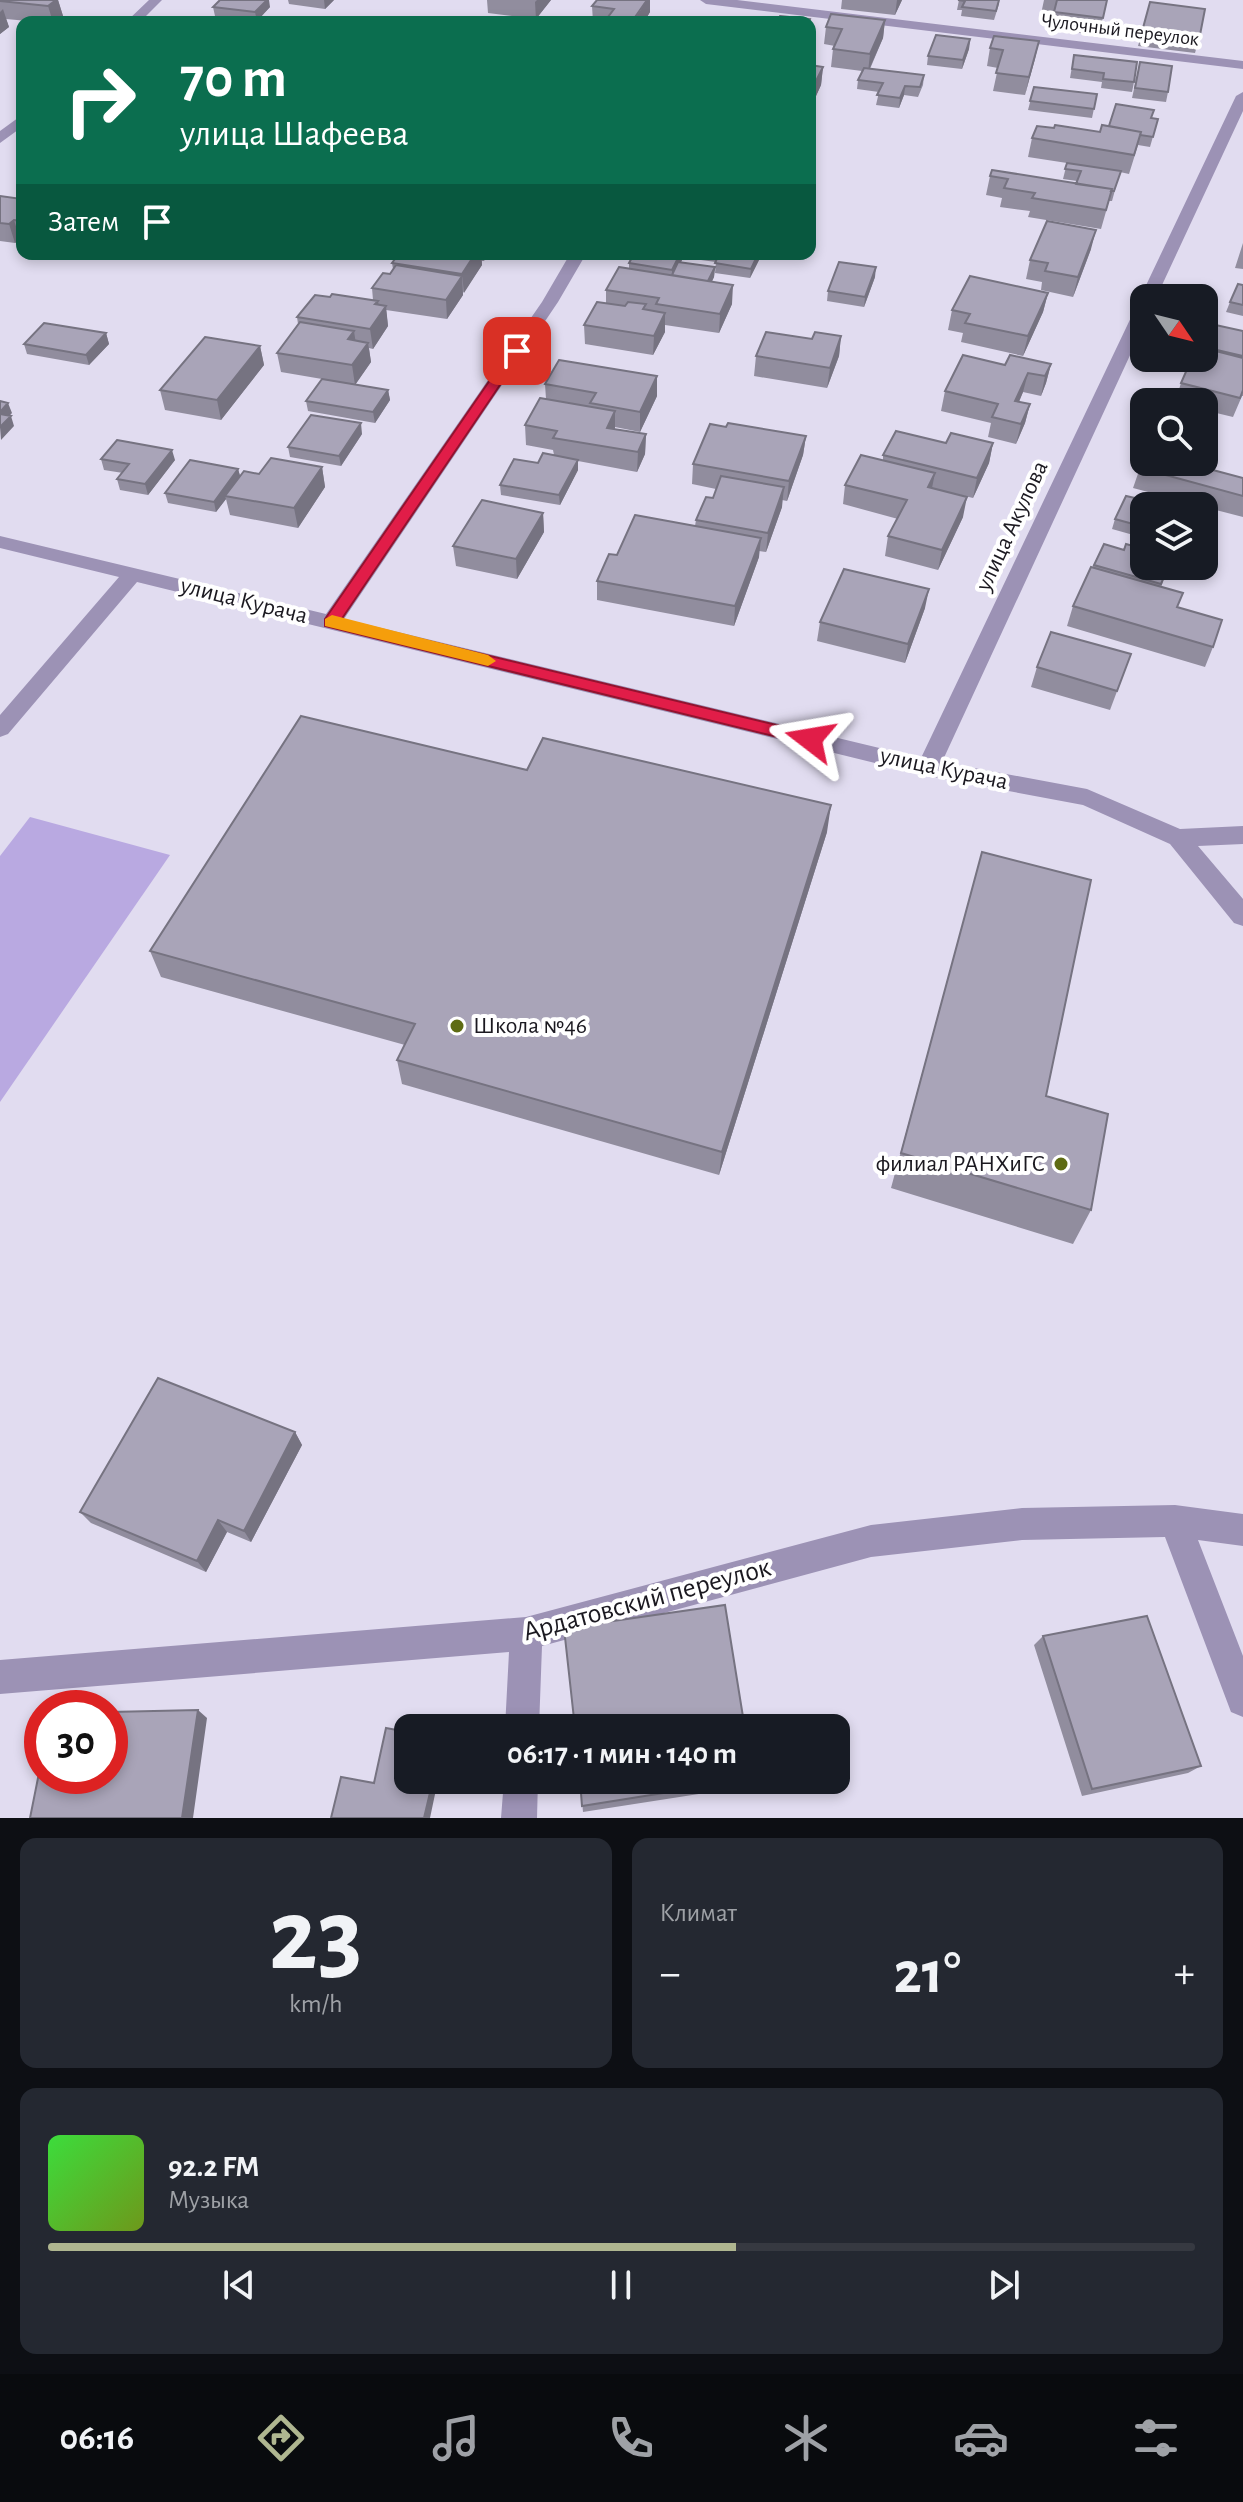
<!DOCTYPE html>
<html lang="ru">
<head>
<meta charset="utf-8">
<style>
  :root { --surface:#171b24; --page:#242831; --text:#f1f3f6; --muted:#9ea1a6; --line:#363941; --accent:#afb690 }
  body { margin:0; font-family:"Alegreya Sans",sans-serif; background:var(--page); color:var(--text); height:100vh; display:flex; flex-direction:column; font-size:30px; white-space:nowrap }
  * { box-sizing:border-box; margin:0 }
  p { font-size:26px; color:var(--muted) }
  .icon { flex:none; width:44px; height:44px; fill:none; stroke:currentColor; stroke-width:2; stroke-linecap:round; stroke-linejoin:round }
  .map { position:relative; height:1818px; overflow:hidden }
  .details { display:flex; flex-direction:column; gap:20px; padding:20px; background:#0d0f14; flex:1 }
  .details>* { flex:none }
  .hud { position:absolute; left:16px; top:16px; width:800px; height:244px; border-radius:16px; box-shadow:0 4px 12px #0003; background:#0b6e4f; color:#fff; overflow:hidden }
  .needle { width:52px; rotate:125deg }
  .controls { position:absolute; left:1130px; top:284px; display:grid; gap:16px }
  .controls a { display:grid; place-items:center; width:88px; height:88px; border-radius:16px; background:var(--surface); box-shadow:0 4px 12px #0003; font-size:40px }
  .speed { position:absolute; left:24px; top:1690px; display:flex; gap:16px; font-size:40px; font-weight:700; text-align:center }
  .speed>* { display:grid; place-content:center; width:104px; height:104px; border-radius:50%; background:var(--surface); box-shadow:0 4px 12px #0003; line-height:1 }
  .speed .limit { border:12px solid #d22; background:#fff; color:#111 }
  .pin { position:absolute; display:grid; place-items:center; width:68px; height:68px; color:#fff; margin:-34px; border-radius:16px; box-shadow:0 4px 12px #0006 }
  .me { position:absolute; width:88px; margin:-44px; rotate:284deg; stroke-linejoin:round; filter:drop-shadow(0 0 6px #0008) }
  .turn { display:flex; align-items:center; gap:28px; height:168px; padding:0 32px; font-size:36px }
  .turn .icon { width:104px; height:104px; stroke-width:2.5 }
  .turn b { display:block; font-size:56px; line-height:68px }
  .then { display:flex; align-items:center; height:76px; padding:0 32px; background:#0003; gap:16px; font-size:30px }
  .big { font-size:60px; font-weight:700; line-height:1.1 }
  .details .tile { flex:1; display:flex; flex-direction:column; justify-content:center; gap:12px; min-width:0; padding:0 28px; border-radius:16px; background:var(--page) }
  .details .dial { align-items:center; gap:0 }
  .dial b { font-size:104px; line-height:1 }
  .song { display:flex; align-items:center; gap:24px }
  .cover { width:96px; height:96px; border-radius:12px; background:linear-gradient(135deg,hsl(120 70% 55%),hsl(80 70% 35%)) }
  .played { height:8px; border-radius:4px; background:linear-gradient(90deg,var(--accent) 60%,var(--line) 60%) }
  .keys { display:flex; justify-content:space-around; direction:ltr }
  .heat { display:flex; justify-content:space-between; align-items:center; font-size:44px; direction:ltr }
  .details .tiles { flex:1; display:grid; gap:20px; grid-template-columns:1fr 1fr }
  .tile:last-child { grid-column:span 2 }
  .trip { position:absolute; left:394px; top:1714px; width:456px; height:80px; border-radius:16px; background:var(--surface); box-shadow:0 4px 12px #0003; font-weight:700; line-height:80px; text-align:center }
  .menu { display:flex; height:128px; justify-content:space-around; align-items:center; background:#090b0e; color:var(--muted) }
  .menu .icon { width:56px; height:56px }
  .menu .active { color:var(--accent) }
  .menu b { font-size:36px; color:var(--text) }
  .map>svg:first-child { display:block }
  .green { fill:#b9a9e1 }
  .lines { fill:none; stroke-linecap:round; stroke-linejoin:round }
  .minor { fill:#9c92b5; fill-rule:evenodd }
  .wall { fill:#918d9e }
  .shaded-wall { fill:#767381 }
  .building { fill:#a9a4b8; stroke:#767381; stroke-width:2 }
  .route { fill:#e11d48; stroke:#92132f; stroke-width:2 }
  .slow { fill:#f59e0b }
  .poi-dot { fill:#5e6b13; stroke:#fff; stroke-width:3 }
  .labels { text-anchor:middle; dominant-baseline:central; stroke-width:8; stroke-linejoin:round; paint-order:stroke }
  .far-street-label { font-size:20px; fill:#1b1920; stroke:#fff }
  .street-label { font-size:24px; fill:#1b1920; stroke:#fff }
  .poi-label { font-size:24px; fill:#1b1920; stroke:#fff; text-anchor:start }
  .near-street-label { font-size:28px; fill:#1b1920; stroke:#fff }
</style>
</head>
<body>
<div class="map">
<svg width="1243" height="1818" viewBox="0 0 1243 1818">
  <rect width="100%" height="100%" fill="#e1dcf0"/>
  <path class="green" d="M30,817l140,38 -170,247v-246z"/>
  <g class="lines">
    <path class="minor" d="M149,0h13l-22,22h-14z
      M700,0h37l506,61v8l-537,-65z
      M1243,92v19l-87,187h-12l-2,3 -2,-3 96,-202z
      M22,115v12l-22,16v-12z
      M570,254h16l-28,48 -214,317 577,139 215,-451 8,-5v23l-202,437 145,27 93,40 63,-3v18l-45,2 45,53v27l-9,-3 -64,-79 -87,-39 -155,-29 -791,-194 -129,152 -8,3v-22l119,-138 -119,-29v-12l326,78 216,-312z
      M1175,1505l68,9v32l-45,-6 45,116v61l-12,-5 -66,-175 -143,3 -151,17 -329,89 -3,82h-34l4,-76 -509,42v-34l526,-43 345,-92 151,-17z
      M504,1780h34l-1,38h-36z"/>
  </g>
  <path class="wall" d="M0,0h58l5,16 -8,6h-16l-33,-3 3,8 -9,7z
    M288,0h46l-9,9 -36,-5z
    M487,0h64l-15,19 -48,-6z
    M842,0h60l-7,15 -54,-6z
    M959,0l40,4 -5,16 -33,-4 1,-6h-5z
    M1044,0h63l-8,35 -49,-5 3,-14 -12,-2z
    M1150,2l50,33 -5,18 -57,-7z
    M592,6l58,6 -6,10h-51z
    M213,7h57l-13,14 -42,-5z
    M885,20l-2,18 -13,31 54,6 -1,10 -5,12 -14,-2 -5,13 -23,-3 3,-13 -22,-3 1,-9 4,-9 -31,-4 2,-18 2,-3 -11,-2 2,-17z
    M970,39l-1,10 -7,20 -35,-4 1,-9z
    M1039,41l-14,54 -32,-4 5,-23 -11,-2 3,-18z
    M810,53l3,13 10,1 -2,18 -10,22z
    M1074,55l60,27 -2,10 -31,-4 1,-6 -32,-4z
    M1140,62l28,30 -2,10 -34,-4z
    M1034,87l63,7 -5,24 -64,-8z
    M1151,118l7,1 -8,28 -12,-2 -9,29 -9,-2 -8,29h-3l-8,28 -73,-12 2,-6 -30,-4 2,-9 -16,-3 4,-19 86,8 1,-3 -14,-2 4,-16 -39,-6 4,-19 68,-6 9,-6z
    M0,196l22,3v40h-2l-5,4 -15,-2z
    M1243,243v26l-8,-1z
    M1091,249l-18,48 -32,-7 1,-8 -16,-3 4,-19z
    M412,254h77l-5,7h-2v4l-19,28v2l-16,24 -61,-9 2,16 -15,23 -4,-1 2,14 -16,23 33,5 2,10 -15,23 -67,-12 -2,-10 16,-22 -41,-7 -4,-19 21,-29 -1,-7 33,-20 43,3 -1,-12 18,-14 3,-5 -1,-6 17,-6z
    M701,254h61l-12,24 -35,-5 1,-11 -15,-2z
    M682,260l-1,2 34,5 -1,10 -2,4 20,23 -13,29 -54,-8v7l-12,23 -68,-11 -1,-19 22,-22v-13l23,-21v-6z
    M875,277l-11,30 -37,-6 1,-10z
    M1243,285v31l-17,-4 4,-10z
    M1048,293l-5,19 -20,44 -62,-14 2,-9 -15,-3 4,-20z
    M1243,331v65h-1l-9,21 -29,-7v-8h-29l6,-19 23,-25v-19z
    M106,333l3,11 -20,21 -62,-11 -3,-10z
    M841,336l-2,20 -12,32 -73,-12 2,-20 56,-17z
    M260,346l4,19 -43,55 -56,-10 -5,-20z
    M1051,364l-5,19 -5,13 -18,-4 -4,10 11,2 -5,19 -9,21 -28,-7 3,-14 -50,-12 4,-20 60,-26z
    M545,384l112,12 -17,36 -25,-5v2l31,5 -1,20 -8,18 -59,-11v9l-18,35 -59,-10 -1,-10 54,-30 -1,-5 -27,-5 -1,-20 21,-26z
    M362,434l-21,32 -51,-9 -2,-10z
    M806,436l-3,19 -16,46 -5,-1v7l-16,45 -7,-1v6l-25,69 -137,-26v-19l20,-26 78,-29 1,-6 17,-22 3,-9 -24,-5 1,-20z
    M946,443h47l-4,20 -16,35 -41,-10 31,29 -25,53 -53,-14 3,-20 10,-17 -55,-15 2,-19 38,-25v-5z
    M101,459l74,1 -27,35 -28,-5 -3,-11 6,-6 -19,-3z
    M322,467l3,20 -27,41 -68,-13 -4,-16 -10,13 -48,-9 -3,-10 73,-24 2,7z
    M1199,467l44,11v39l-58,-15 -41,4v32l-32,-9 3,-10 24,-20 26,2 2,-4 -34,-9 7,-20z
    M543,513l1,19 -27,47 -61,-13 -3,-20z
    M1104,544l20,6 45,16 -8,21 22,6 -6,14 36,40 -8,20 -138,-41 6,-20z
    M925,608l-20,55 -88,-22 3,-19z
    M1131,654l-21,56 -79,-23 6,-20z
    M527,770l300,62 -108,343 -317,-91 -5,-24 8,-15 -244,-68 -11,-26z
    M982,852l64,244 45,114 -18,34 -182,-56z
    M295,1432l7,13 -51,97 -24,-10 -21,40 -115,-49 -11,-11z
    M1043,1636l158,130 -13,7 -106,23 -48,-151z
    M744,1723l-2,5h-167z
    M580,1780l140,4 -2,7 -135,21z"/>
  <path class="shaded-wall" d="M56,0h2l5,16 -8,6h-2l-5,-16z
    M267,0h2l1,7 -13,14 -2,-9z
    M324,0h10l-9,9z
    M537,0h14l-15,19 -1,-17z
    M647,0h3v12l-6,10h-11z
    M897,0h5l-7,15z
    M3,9l6,18 -9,7v-22z
    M885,20l-2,18 -15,34 2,-18z
    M970,39l-1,10 -7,20 1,-9z
    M1039,41l-4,18 -10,36 4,-18z
    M823,67l-2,18 -10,22 1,-18z
    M905,86l-1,9 -5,13 1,-10z
    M14,220l6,19 -5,4 -6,-19z
    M1096,230l-5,19 -18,48 5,-20z
    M475,254h6l1,11 -18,28 -2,-19z
    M680,254h2v6l-10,20v-10z
    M758,254h4l-12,24 1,-9z
    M715,267l-1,10 -9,19 1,-10z
    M876,267l-1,10 -11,30 1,-10z
    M462,276l1,19 -16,24 -1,-19z
    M733,285l-1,19 -13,29 1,-19z
    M1048,293l-5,19 -20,44 5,-20z
    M378,301l2,14 6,-9 2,20 -15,23 -3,-20 5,-25z
    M665,313v19l-12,23 1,-19z
    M354,331l3,20 -9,-12z
    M106,333l3,11 -20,21 -3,-10z
    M841,336l-2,20 -12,32 3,-20z
    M368,343l3,19 -16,23 -3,-20z
    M260,346l4,19 -43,55 -4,-20z
    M1051,364l-5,19 -5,13 4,-20z
    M1028,373l-5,19 -12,28 4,-19z
    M657,376v20l-17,36v-20z
    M388,390l2,10 -15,23 -2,-11z
    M8,403l4,10 -10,11 -2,-7v-5z
    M1030,404l-5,19 -9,21 5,-20z
    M615,411v19l-8,-2z
    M11,416l3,10 -13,14 -1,-13z
    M361,423l1,11 -21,32 -2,-10z
    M646,434l-1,20 -8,18 1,-20z
    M806,436l-3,19 -16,46 2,-20z
    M993,443l-4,20 -16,35 4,-20z
    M172,450l3,10 -27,35 -3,-11z
    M578,460v10l-18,35 -1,-10z
    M322,467l3,20 -27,41 -4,-20z
    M238,469l3,10 -16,17 1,3 -10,13 -2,-10z
    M935,473l-4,20 -3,-6z
    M784,487l-2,20 -16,45 2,-19z
    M967,497l-4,20 -25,53 4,-20z
    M543,513l1,19 -27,47 -1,-20z
    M761,538l-2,19 -25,69 1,-20z
    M929,589l-4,19 -20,55 3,-19z
    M831,805l-4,27 -108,343 3,-23z
    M295,1432l7,13 -51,97 -7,-11z
    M218,1520l9,12 -21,40 -9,-11z
    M198,1710l9,8 -14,100h-11z
    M433,1780h5l-8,38h-6z"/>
  <path class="building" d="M0,0h56l-8,6 -48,-5z
    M220,0h47l-12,12 -42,-5z
    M597,0h50l-14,20 -25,-3 6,-8 -22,-3z
    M958,0h41l-3,11 -34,-4 3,-6z
    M1057,0h50l-4,18 -49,-6z
    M1150,2l55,7 -5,26 -57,-7z
    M831,14l54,6 -15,34 -37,-5 9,-20 -16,-2z
    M780,16l30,3 -1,3h-32z
    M936,35l34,4 -7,21 -35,-4z
    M994,36l45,5 -10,36 -33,-4 7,-23 -13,-2z
    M1074,55l63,7 -3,20 -31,-3 1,-6 -32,-4z
    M1140,62l32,4 -4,26 -33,-4z
    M810,65l13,2 -11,22 -2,-1z
    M864,68l60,7 -4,12 -15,-1 -5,12 -23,-3 6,-12 -25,-3z
    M1034,87l63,7 -3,15 -64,-8z
    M1116,104l38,6 -3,8 7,1 -5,18 -13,-2 1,-3 -32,-6z
    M1055,125l45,7 2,-7 39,7 -7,23 -102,-17 5,-12 17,2z
    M1067,163l54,8 -7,20h-3l1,-2 -36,-5 5,-13 -16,-2z
    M992,170l120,19 -6,21 -74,-12 3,-5 -31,-5 4,-9 -18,-3z
    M0,196l22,3v22l-8,-1 -5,4 -9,-1z
    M1047,221l49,9 -18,47 -33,-6 3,-8 -18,-3z
    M412,254h63l-13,20 -70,-11 6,-8 11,2z
    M634,254h46l-8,16 -43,-7z
    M719,254h39l-7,15 -36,-6z
    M678,262l37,5 -7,14 -36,-6z
    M839,262l37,5 -11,30 -37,-6z
    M396,265l66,11 -16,24 -74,-12 11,-15 7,1z
    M619,267l114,18 -13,29 -64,-10 3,-6 -53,-8z
    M970,276l78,17 -20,43 -63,-13 5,-9 -18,-4z
    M1238,284l5,1v20l-13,-3z
    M332,294l46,7 -3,3 11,2 -16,23 -73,-12 18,-22 15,2z
    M597,302l28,4 3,-4 18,2 -3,5 22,4 -11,23 -70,-11z
    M300,322l54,9 -6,8 20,4 -16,22 -75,-12z
    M44,323l62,10 -20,22 -62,-11z
    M1211,324l32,7v25l-39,-9v-8z
    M766,332l46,7 3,-7 26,4 -11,32 -74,-12z
    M205,337l55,9 -43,54 -57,-10z
    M1204,348l39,10v32l-3,8 -59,-15 11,-25h12z
    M963,355l42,10 5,-10 41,9 -6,12 -17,-3 -13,28 15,3 -9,20 -29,-7 6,-13 -53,-13z
    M559,360l98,16 -17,36 -50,-9 6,-10 -51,-9z
    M322,379l66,11 -15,22 -67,-11z
    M540,398l75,13 -8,17 39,6 -8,18 -85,-14 4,-7 -32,-6z
    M0,401l8,2 -8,9z
    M0,414l11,2 -11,11z
    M311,415l50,8 -22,33 -51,-9z
    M728,423l78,13 -17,45 -96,-17 17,-40 16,3z
    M896,431l50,12 5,-10 42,10 -16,35 -94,-23z
    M117,440l55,10 -27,34 -28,-5 12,-15 -28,-5z
    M543,453l35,7 -19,35 -59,-10 14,-26 24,4z
    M861,455l74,18 -7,14 39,10 -25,53 -54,-14 19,-36 -62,-15z
    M271,458l51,9 -28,41 -69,-12 19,-25 15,3z
    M1144,458v4h56l-2,4 45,12v18l-103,-28z
    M190,460l48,9 -24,33 -49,-9z
    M721,476l63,11 -16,46 -72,-13 10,-23 7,1z
    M1142,495l23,6 2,-5 18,5 -2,5h-39v21l-29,-8 11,-23 13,3z
    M482,500l61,13 -27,46 -63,-13z
    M635,515l126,23 -26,68 -138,-25 12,-27 8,1z
    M1104,544l20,6 2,-6 18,5v17h24l-7,18 -67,-19z
    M1091,567l92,26 -6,14 45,13 -9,27 -140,-41z
    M844,569l85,20 -21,55 -88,-22z
    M1051,632l80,22 -14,37 -80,-24z
    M301,716l226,54 16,-32 288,67 -109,347 -325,-92 18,-36 -265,-73z
    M982,852l109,28 -45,216 62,18 -17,96 -190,-57z
    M158,1378l137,54 -51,99 -26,-11 -21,41 -117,-49z
    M725,1605l19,118 -33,5h-136l-11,-100z
    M1147,1616l54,150 -109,23 -49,-153z
    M198,1710l-16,108h-152l12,-60v18h68v-64z
    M386,1728l22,4v48h25l-9,38h-93l10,-41 33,6z
    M580,1780h140v4l-138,22z"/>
  <path class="route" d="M512,348l11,3 -182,269 469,113 8,6 -3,4 -5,2 -485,-119v-7z"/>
  <path class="slow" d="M332,615l156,40 8,6 -8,5 -163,-40v-7z"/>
  <g class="poi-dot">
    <circle cx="457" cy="1026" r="8"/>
    <circle cx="1061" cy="1164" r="8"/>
  </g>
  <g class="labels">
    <g class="far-street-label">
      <text transform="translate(1120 30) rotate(7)">Чулочный переулок</text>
    </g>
    <g class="street-label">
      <text transform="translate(1012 526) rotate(-65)">улица Акулова</text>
      <text transform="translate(244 601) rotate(14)">улица Курача</text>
      <text transform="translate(944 769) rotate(12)">улица Курача</text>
    </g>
    <g class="poi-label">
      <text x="473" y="1026">Школа №46</text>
      <text x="1045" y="1164" text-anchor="end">филиал РАНХиГС</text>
    </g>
    <g class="near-street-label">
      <text transform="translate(647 1600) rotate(-15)">Ардатовский переулок</text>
    </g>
  </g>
</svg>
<div class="controls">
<a><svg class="needle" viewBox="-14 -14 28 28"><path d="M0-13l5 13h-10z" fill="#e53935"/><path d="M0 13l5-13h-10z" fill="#9ea1a6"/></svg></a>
<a><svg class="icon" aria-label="search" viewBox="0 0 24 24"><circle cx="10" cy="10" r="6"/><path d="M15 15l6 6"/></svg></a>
<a><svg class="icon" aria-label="layers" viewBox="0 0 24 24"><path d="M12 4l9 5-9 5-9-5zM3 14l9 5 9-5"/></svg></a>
</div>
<div class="speed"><div class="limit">30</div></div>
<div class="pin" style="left:517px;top:351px;background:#d93025"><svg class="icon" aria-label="arrive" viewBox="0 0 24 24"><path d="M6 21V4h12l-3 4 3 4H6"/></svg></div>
<svg class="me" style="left:810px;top:739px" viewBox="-20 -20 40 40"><path d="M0-17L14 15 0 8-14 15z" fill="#e11d48" stroke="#fff" stroke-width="4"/></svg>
<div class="trip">06:17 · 1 мин · 140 m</div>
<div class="hud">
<div class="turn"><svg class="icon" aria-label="right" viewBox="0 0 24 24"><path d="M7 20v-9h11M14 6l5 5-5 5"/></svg><div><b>70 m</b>улица Шафеева</div></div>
<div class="then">Затем<svg class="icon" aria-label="arrive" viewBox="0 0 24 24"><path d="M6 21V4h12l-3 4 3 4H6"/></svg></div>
</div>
</div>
<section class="details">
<div class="tiles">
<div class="tile dial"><b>23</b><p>km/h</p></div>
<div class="tile"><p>Климат</p>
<div class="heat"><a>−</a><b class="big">21°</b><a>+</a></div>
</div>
<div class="tile">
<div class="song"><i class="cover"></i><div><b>92.2 FM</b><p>Музыка</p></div></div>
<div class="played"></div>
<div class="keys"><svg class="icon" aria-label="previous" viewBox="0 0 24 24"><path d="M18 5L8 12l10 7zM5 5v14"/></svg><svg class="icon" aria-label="pause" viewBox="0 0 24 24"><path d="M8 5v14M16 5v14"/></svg><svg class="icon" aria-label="next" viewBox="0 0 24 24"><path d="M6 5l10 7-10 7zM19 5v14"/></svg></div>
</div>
</div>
</section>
<nav class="menu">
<b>06:16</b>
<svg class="icon active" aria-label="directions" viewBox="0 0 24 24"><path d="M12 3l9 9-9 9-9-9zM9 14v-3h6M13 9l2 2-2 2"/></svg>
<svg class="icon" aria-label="music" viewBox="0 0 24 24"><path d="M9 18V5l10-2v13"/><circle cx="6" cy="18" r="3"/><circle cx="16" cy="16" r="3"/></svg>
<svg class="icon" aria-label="phone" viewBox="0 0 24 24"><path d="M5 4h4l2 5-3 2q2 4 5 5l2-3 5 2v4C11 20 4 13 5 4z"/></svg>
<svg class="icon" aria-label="climate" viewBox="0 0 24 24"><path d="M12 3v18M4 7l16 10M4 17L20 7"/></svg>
<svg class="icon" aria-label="car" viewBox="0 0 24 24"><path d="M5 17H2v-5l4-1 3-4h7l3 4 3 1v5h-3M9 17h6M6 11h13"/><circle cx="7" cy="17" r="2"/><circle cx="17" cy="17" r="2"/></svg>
<svg class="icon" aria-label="filters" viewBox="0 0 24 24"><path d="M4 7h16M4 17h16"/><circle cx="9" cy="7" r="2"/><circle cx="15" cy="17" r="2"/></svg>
</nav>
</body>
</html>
